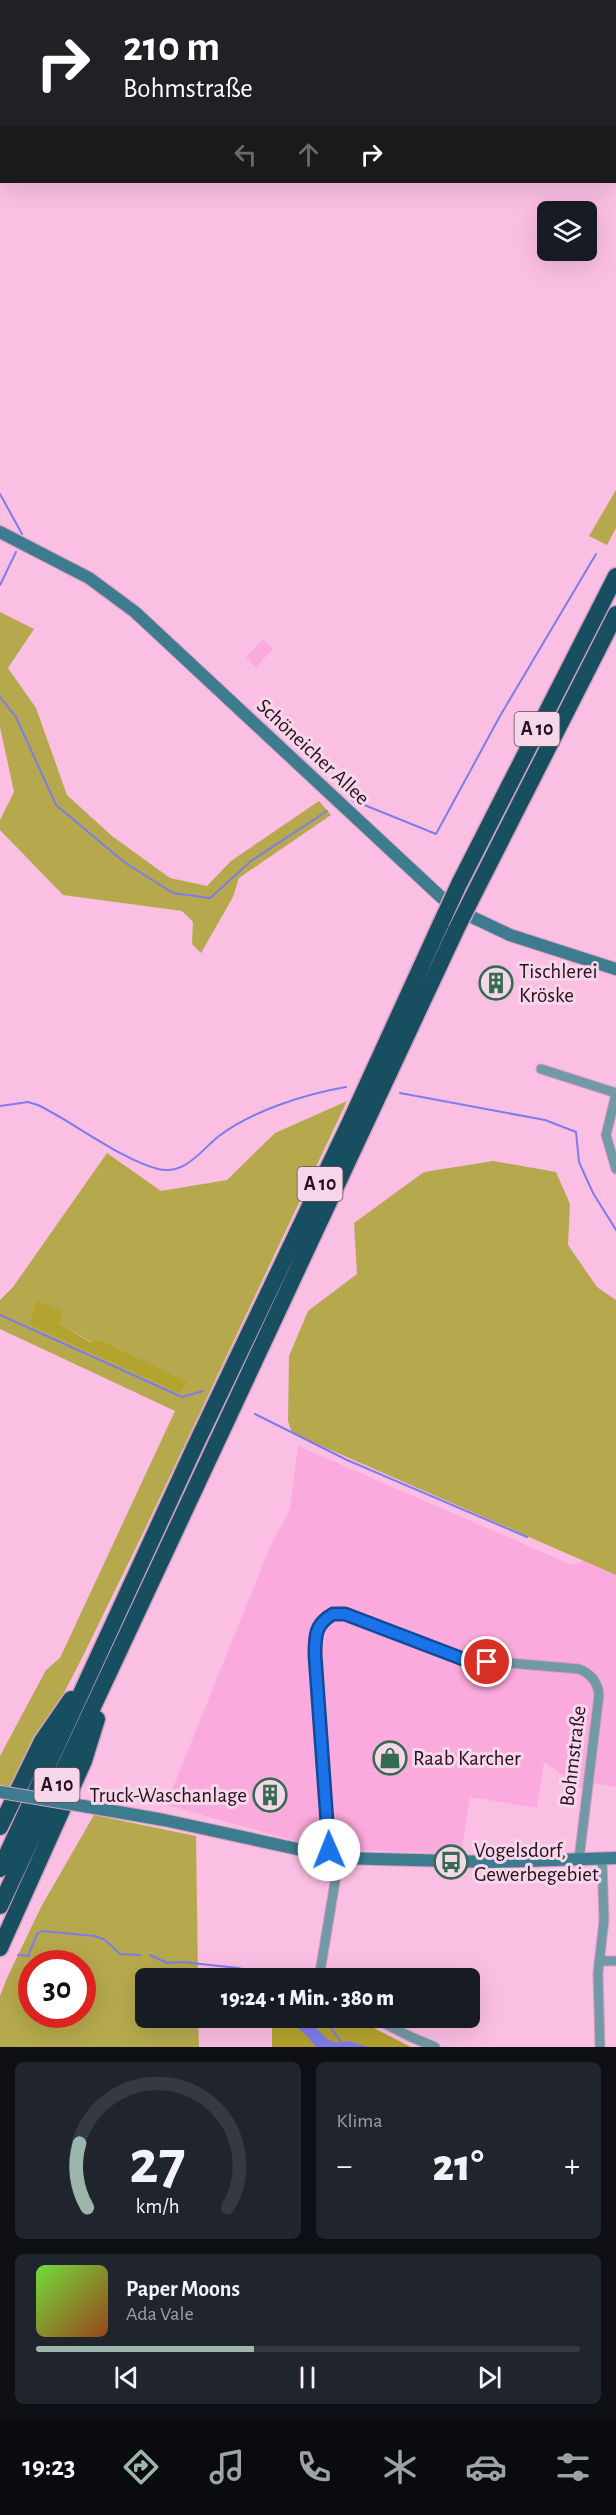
<!DOCTYPE html>
<html lang="de">
<head>
<meta charset="utf-8">
<style>
  :root { --surface:#171b24; --page:#20242c; --text:#f1f3f6; --muted:#9ea1a6; --line:#363941; --accent:#9cb6ac }
  body { margin:0; font-family:"Alegreya Sans",sans-serif; background:var(--page); color:var(--text); height:100vh; display:flex; flex-direction:column; font-size:22px; white-space:nowrap }
  * { box-sizing:border-box; margin:0 }
  p { font-size:20px; color:var(--muted) }
  .icon { flex:none; width:33px; height:33px; fill:none; stroke:currentColor; stroke-width:2; stroke-linecap:round; stroke-linejoin:round }
  .map { position:relative; height:2047px; overflow:hidden }
  .details { display:flex; flex-direction:column; gap:15px; padding:15px; background:#0d0f14; flex:1 }
  .details>* { flex:none }
  .guide { position:absolute; left:0px; top:0px; width:616px; height:183px; box-shadow:0 6px 24px #0002; background:#202124; color:#fff; overflow:hidden }
  .controls { position:absolute; left:537px; top:201px; display:grid; gap:12px }
  .controls a { display:grid; place-items:center; width:60px; height:60px; border-radius:9px; background:var(--surface); box-shadow:0 6px 24px #0002; font-size:30px }
  .speed { position:absolute; left:18px; top:1950px; display:flex; gap:12px; font-size:30px; font-weight:700; text-align:center }
  .speed>* { display:grid; place-content:center; width:78px; height:78px; border-radius:50%; background:var(--surface); box-shadow:0 6px 24px #0002; line-height:1 }
  .speed .limit { border:9px solid #d22; background:#fff; color:#111 }
  .pin { position:absolute; display:grid; place-items:center; width:51px; height:51px; color:#fff; margin:-26px; border:3px solid #fff; border-radius:50%; box-shadow:0 2px 6px #0007 }
  .me { position:absolute; width:66px; margin:-33px; rotate:359deg; stroke-linejoin:round; filter:drop-shadow(0 0 4px #0008) }
  .turn { display:flex; align-items:center; gap:21px; height:126px; padding:0 24px; font-size:27px }
  .turn .icon { width:78px; height:78px; stroke-width:2.5 }
  .turn b { display:block; font-size:42px; line-height:51px }
  .lanes { display:flex; align-items:center; height:57px; padding:0 24px; background:#0003; justify-content:center; gap:30px; direction:ltr }
  .lanes .off { opacity:.35 }
  .big { font-size:45px; font-weight:800; line-height:1.1 }
  .details .widget { flex:1; display:flex; flex-direction:column; justify-content:center; gap:9px; min-width:0; padding:0 21px; border-radius:9px; background:var(--page) }
  .details .dial { align-items:center; gap:0 }
  .dial svg { height:156px; overflow:visible; fill:none; stroke:var(--line); stroke-width:7; stroke-linecap:round; text-anchor:middle }
  .dial text { fill:var(--text); stroke:none }
  .song { display:flex; align-items:center; gap:18px }
  .cover { width:72px; height:72px; border-radius:9px; background:linear-gradient(135deg,hsl(100 70% 55%),hsl(20 70% 35%)) }
  .played { height:6px; border-radius:3px; background:linear-gradient(90deg,var(--accent) 40%,var(--line) 40%) }
  .keys { display:flex; justify-content:space-around; direction:ltr }
  .heat { display:flex; justify-content:space-between; align-items:center; font-size:33px; direction:ltr }
  .details .tiles { flex:1; display:grid; gap:15px; grid-template-columns:1fr 1fr }
  .widget:last-child { grid-column:span 2 }
  .trip { position:absolute; left:135px; top:1968px; width:345px; height:60px; border-radius:9px; background:var(--surface); box-shadow:0 6px 24px #0002; font-weight:800; line-height:60px; text-align:center }
  .dock { display:flex; height:96px; justify-content:space-around; align-items:center; background:#090b0e; color:var(--muted) }
  .dock .icon { width:42px; height:42px }
  .dock .on { color:var(--accent) }
  .dock b { font-size:27px; color:var(--text) }
  .map>svg:first-child { display:block }
  .built { fill:#fbaadd }
  .green { fill:#b6a94d; fill-rule:evenodd }
  .forest { fill:#b3a42f }
  .water { fill:#7e7ced }
  .lines { fill:none; stroke-linecap:round; stroke-linejoin:round }
  .stream { stroke:#7e7ced; stroke-width:2 }
  .street-casing { stroke:#d59fc1; stroke-width:11 }
  .secondary-casing { stroke:#d59fc1; stroke-width:14 }
  .highway-casing { stroke:#d59fc1; stroke-width:19 }
  .street { stroke:#7299a6; stroke-width:9 }
  .secondary { stroke:#3d7b8f; stroke-width:12 }
  .highway { stroke:#174f60; stroke-width:16 }
  .secondary-bridge-casing { stroke:#d59fc1; stroke-width:14; stroke-linecap:butt }
  .highway-bridge-casing { stroke:#d59fc1; stroke-width:19; stroke-linecap:butt }
  .secondary-bridge { stroke:#3d7b8f; stroke-width:12 }
  .highway-bridge { stroke:#174f60; stroke-width:16 }
  .route-casing { stroke:#114b97; stroke-width:15 }
  .route { stroke:#1a73e8; stroke-width:10 }
  .labels { text-anchor:middle; dominant-baseline:central; stroke-width:6; stroke-linejoin:round; paint-order:stroke }
  .shield { fill:#f5d7e9; stroke:#664a5c; stroke-width:1.5 }
  .shield-label { font-size:20px; font-weight:bold; fill:#290e20 }
  .street-label { font-size:21px; fill:#290e20; stroke:#f5d7e9 }
  .poi-label { font-size:21px; fill:#290e20; stroke:#f5d7e9; text-anchor:start }
</style>
</head>
<body>
<div class="map">
<svg width="616" height="2047" viewBox="0 0 616 2047">
  <rect width="100%" height="100%" fill="#fbbfe4"/>
  <path class="built" d="M263,639l10,10 -17,18 -10,-10z
    M298,1446l274,119 12,-4 32,14v212l-22,-4 -13,5 -37,-26 -7,46 -67,-11 -9,57 -124,-5 -27,-4 -144,-40 103,-256 21,-40z"/>
  <path class="green" d="M616,490v38l-9,17 -18,-9z
    M0,612l34,17 -26,39 28,40 31,87 45,41 58,42 37,8 24,-25 88,-60 12,14 -92,63 -6,19 -32,56 -9,-9 1,-22 -11,-11 -119,-16 -63,-65v-10l14,-28 -14,-65z
    M347,1101l-202,428 -63,129 -68,131 -14,-4v-29l46,-86 14,-12 115,-247 -175,-82v-29l13,-13 94,-134 54,38 66,-11 48,-47zM64,1312l-4,12 31,18 8,-3 88,44 -157,-60z
    M493,1161l63,11 14,32 -2,41 29,42 19,13v275l-324,-142 -4,-12 1,-65 19,-45 49,-37 -3,-51 70,-51z
    M94,1815l102,21 2,142h-52v40h52l1,29h-199v-51l7,-18 34,-71zM32,1964h50v50h-50z"/>
  <path class="forest" d="M37,1301l27,11 -4,12 30,18 9,-3 88,43 -7,11 -151,-69z
    M272,2018h82l57,29h-139z"/>
  <path class="water" d="M286,2018h20l22,22 9,3 11,-2 21,6h-53l-11,-13z"/>
  <g class="lines">
    <path class="stream" d="M0,494l22,40
      M0,585l16,-33
      M0,697l16,20 40,88 68,57 49,31 37,5 41,-37 76,-50
      M352,800l84,34 64,-118 96,-162
      M400,1093l145,27 31,12 3,30 14,31 23,37
      M0,1106l28,-4 10,3c35,17 84,55 120,64 28,6 42,-18 61,-33 33,-25 86,-42 127,-49
      M0,1315l182,82 21,-6
      M255,1414l92,46 180,77
      M18,1955l10,1 9,-22 5,-3 53,5 10,4 15,14 20,1
      M150,1955l17,8 15,-1 56,6 42,10
      M324,2018l17,24"/>
    <g class="street-casing">
      <path id="street" d="M541,1069l75,24
        M616,1094l-10,41 10,34
        M329,1856v-24l-15,-195c4,-13 11,-21 24,-24l125,46 116,10c12,5 19,13 20,26l-20,164
        M599,1961h17
        M319,1978l20,-120
        M374,2018l37,19 24,10
        M600,2047l-2,-74 6,-53 -2,-62"/>
    </g>
    <g class="secondary-casing">
      <path id="secondary" d="M0,532l89,46 46,34 307,286 30,19 38,18 106,34
        M89,1807l75,13 175,38 150,4 127,-4"/>
    </g>
    <g class="highway-casing">
      <path id="highway" d="M459,884l157,-308
        M475,892l141,-278
        M0,1827l42,-86 29,-42
        M0,1869l196,-425 154,-322 91,-199
        M0,1906l456,-976
        M0,1948l84,-187 13,-42"/>
    </g>
    <use href="#street" class="street"/>
    <use href="#secondary" class="secondary"/>
    <use href="#highway" class="highway"/>
    <g class="secondary-bridge-casing">
      <path id="secondary-bridge" d="M0,1792l89,15"/>
    </g>
    <g class="highway-bridge-casing">
      <path id="highway-bridge" d="M441,923l18,-39
        M456,930l19,-38"/>
    </g>
    <use href="#secondary-bridge" class="secondary-bridge"/>
    <use href="#highway-bridge" class="highway-bridge"/>
  </g>
  <g class="lines">
    <g class="route-casing">
      <path id="route" d="M329,1850l-14,-195c0,-19 0,-31 18,-41h12l118,45 24,3"/>
    </g>
    <use href="#route" class="route"/>
  </g>
  <defs>
    <g id="building-ring" transform="scale(1.725)"><circle r="9.5" fill="#f5d7e9" stroke="#346b51" stroke-width="1.5"/><path d="M-4-6H4V6H1V3H-1V6H-4ZM-2.5-4.3h1.7v1.8h-1.7ZM.8-4.3h1.7v1.8H.8ZM-2.5-1h1.7V.8h-1.7ZM.8-1h1.7V.8H.8Z" fill="#346b51"/></g>
    <g id="shop-ring" transform="scale(1.725)"><circle r="9.5" fill="#f5d7e9" stroke="#346b51" stroke-width="1.5"/><path d="M-5-2.5h2.3a2.7 3.5 0 0 1 5.4 0H5L5.5 6h-11ZM-1.5-2.5h3a1.5 2.3 0 0 0-3 0Z" fill="#346b51"/></g>
    <g id="bus-ring" transform="scale(1.725)"><circle r="9.5" fill="#f5d7e9" stroke="#346b51" stroke-width="1.5"/><path d="M-5-6H5V4H4V6H2V4H-2V6H-4V4H-5ZM-3.5-4V0h7V-4ZM-3.5 1.2v1.5H-2V1.2ZM2 1.2v1.5H3.5V1.2Z" fill="#346b51"/></g>
  </defs>
  <g fill-rule="evenodd">
    <use href="#building-ring" x="496" y="983"/>
    <use href="#shop-ring" x="390" y="1758"/>
    <use href="#building-ring" x="270" y="1795"/>
    <use href="#bus-ring" x="451" y="1862"/>
  </g>
  <g class="labels">
    <g class="shield">
      <rect x="514.5" y="712" width="45" height="34" rx="4.5"/>
      <rect x="297.5" y="1167" width="45" height="34" rx="4.5"/>
      <rect x="34.5" y="1768" width="45" height="34" rx="4.5"/>
    </g>
    <g class="shield-label">
      <text x="537" y="729">A 10</text>
      <text x="320" y="1184">A 10</text>
      <text x="57" y="1785">A 10</text>
    </g>
    <g class="street-label">
      <text transform="translate(313 752) rotate(43)">Schöneicher Allee</text>
      <text transform="translate(573 1756) rotate(-83)">Bohmstraße</text>
    </g>
    <g class="poi-label">
      <text x="519" y="971">Tischlerei<tspan x="519" dy="24">Kröske</tspan></text>
      <text x="413" y="1758">Raab Karcher</text>
      <text x="247" y="1795" text-anchor="end">Truck-Waschanlage</text>
      <text x="474" y="1850">Vogelsdorf,<tspan x="474" dy="24">Gewerbegebiet</tspan></text>
    </g>
  </g>
</svg>
<div class="controls">
<a><svg class="icon" aria-label="layers" viewBox="0 0 24 24"><path d="M12 4l9 5-9 5-9-5zM3 14l9 5 9-5"/></svg></a>
</div>
<div class="speed"><div class="limit">30</div></div>
<div class="pin" style="left:487px;top:1662px;background:#d93025"><svg class="icon" aria-label="arrive" viewBox="0 0 24 24"><path d="M6 21V4h12l-3 4 3 4H6"/></svg></div>
<svg class="me" style="left:329px;top:1850px" viewBox="-20 -20 40 40"><circle r="19" fill="#fff"/><path d="M0-13L10 11 0 6-10 11z" fill="#1a73e8"/></svg>
<div class="trip">19:24 · 1 Min. · 380 m</div>
<div class="guide">
<div class="turn"><svg class="icon" aria-label="right" viewBox="0 0 24 24"><path d="M7 20v-9h11M14 6l5 5-5 5"/></svg><div><b>210 m</b>Bohmstraße</div></div>
<div class="lanes"><svg class="icon off" aria-label="left" viewBox="0 0 24 24"><path d="M17 20v-9H6M10 6l-5 5 5 5"/></svg><svg class="icon off" aria-label="ahead" viewBox="0 0 24 24"><path d="M12 20V5M6 11l6-6 6 6"/></svg><svg class="icon" aria-label="right" viewBox="0 0 24 24"><path d="M7 20v-9h11M14 6l5 5-5 5"/></svg></div>
</div>
</div>
<section class="details">
<div class="tiles">
<div class="widget dial"><svg viewBox="0 0 100 80">
<path d="M14 69A42 42 0 1 1 86 69"/>
<path d="M14 69A42 42 0 0 1 10 36" stroke="#9cb6ac"/>
<text x="50" y="56" font-size="32" font-weight="700">27</text>
<text x="50" y="72" font-size="11">km/h</text>
</svg></div>
<div class="widget"><p>Klima</p>
<div class="heat"><a>−</a><b class="big">21°</b><a>+</a></div>
</div>
<div class="widget">
<div class="song"><i class="cover"></i><div><b>Paper Moons</b><p>Ada Vale</p></div></div>
<div class="played"></div>
<div class="keys"><svg class="icon" aria-label="previous" viewBox="0 0 24 24"><path d="M18 5L8 12l10 7zM5 5v14"/></svg><svg class="icon" aria-label="pause" viewBox="0 0 24 24"><path d="M8 5v14M16 5v14"/></svg><svg class="icon" aria-label="next" viewBox="0 0 24 24"><path d="M6 5l10 7-10 7zM19 5v14"/></svg></div>
</div>
</div>
</section>
<nav class="dock">
<b>19:23</b>
<svg class="icon on" aria-label="directions" viewBox="0 0 24 24"><path d="M12 3l9 9-9 9-9-9zM9 14v-3h6M13 9l2 2-2 2"/></svg>
<svg class="icon" aria-label="music" viewBox="0 0 24 24"><path d="M9 18V5l10-2v13"/><circle cx="6" cy="18" r="3"/><circle cx="16" cy="16" r="3"/></svg>
<svg class="icon" aria-label="phone" viewBox="0 0 24 24"><path d="M5 4h4l2 5-3 2q2 4 5 5l2-3 5 2v4C11 20 4 13 5 4z"/></svg>
<svg class="icon" aria-label="climate" viewBox="0 0 24 24"><path d="M12 3v18M4 7l16 10M4 17L20 7"/></svg>
<svg class="icon" aria-label="car" viewBox="0 0 24 24"><path d="M5 17H2v-5l4-1 3-4h7l3 4 3 1v5h-3M9 17h6M6 11h13"/><circle cx="7" cy="17" r="2"/><circle cx="17" cy="17" r="2"/></svg>
<svg class="icon" aria-label="filters" viewBox="0 0 24 24"><path d="M4 7h16M4 17h16"/><circle cx="9" cy="7" r="2"/><circle cx="15" cy="17" r="2"/></svg>
</nav>
</body>
</html>
